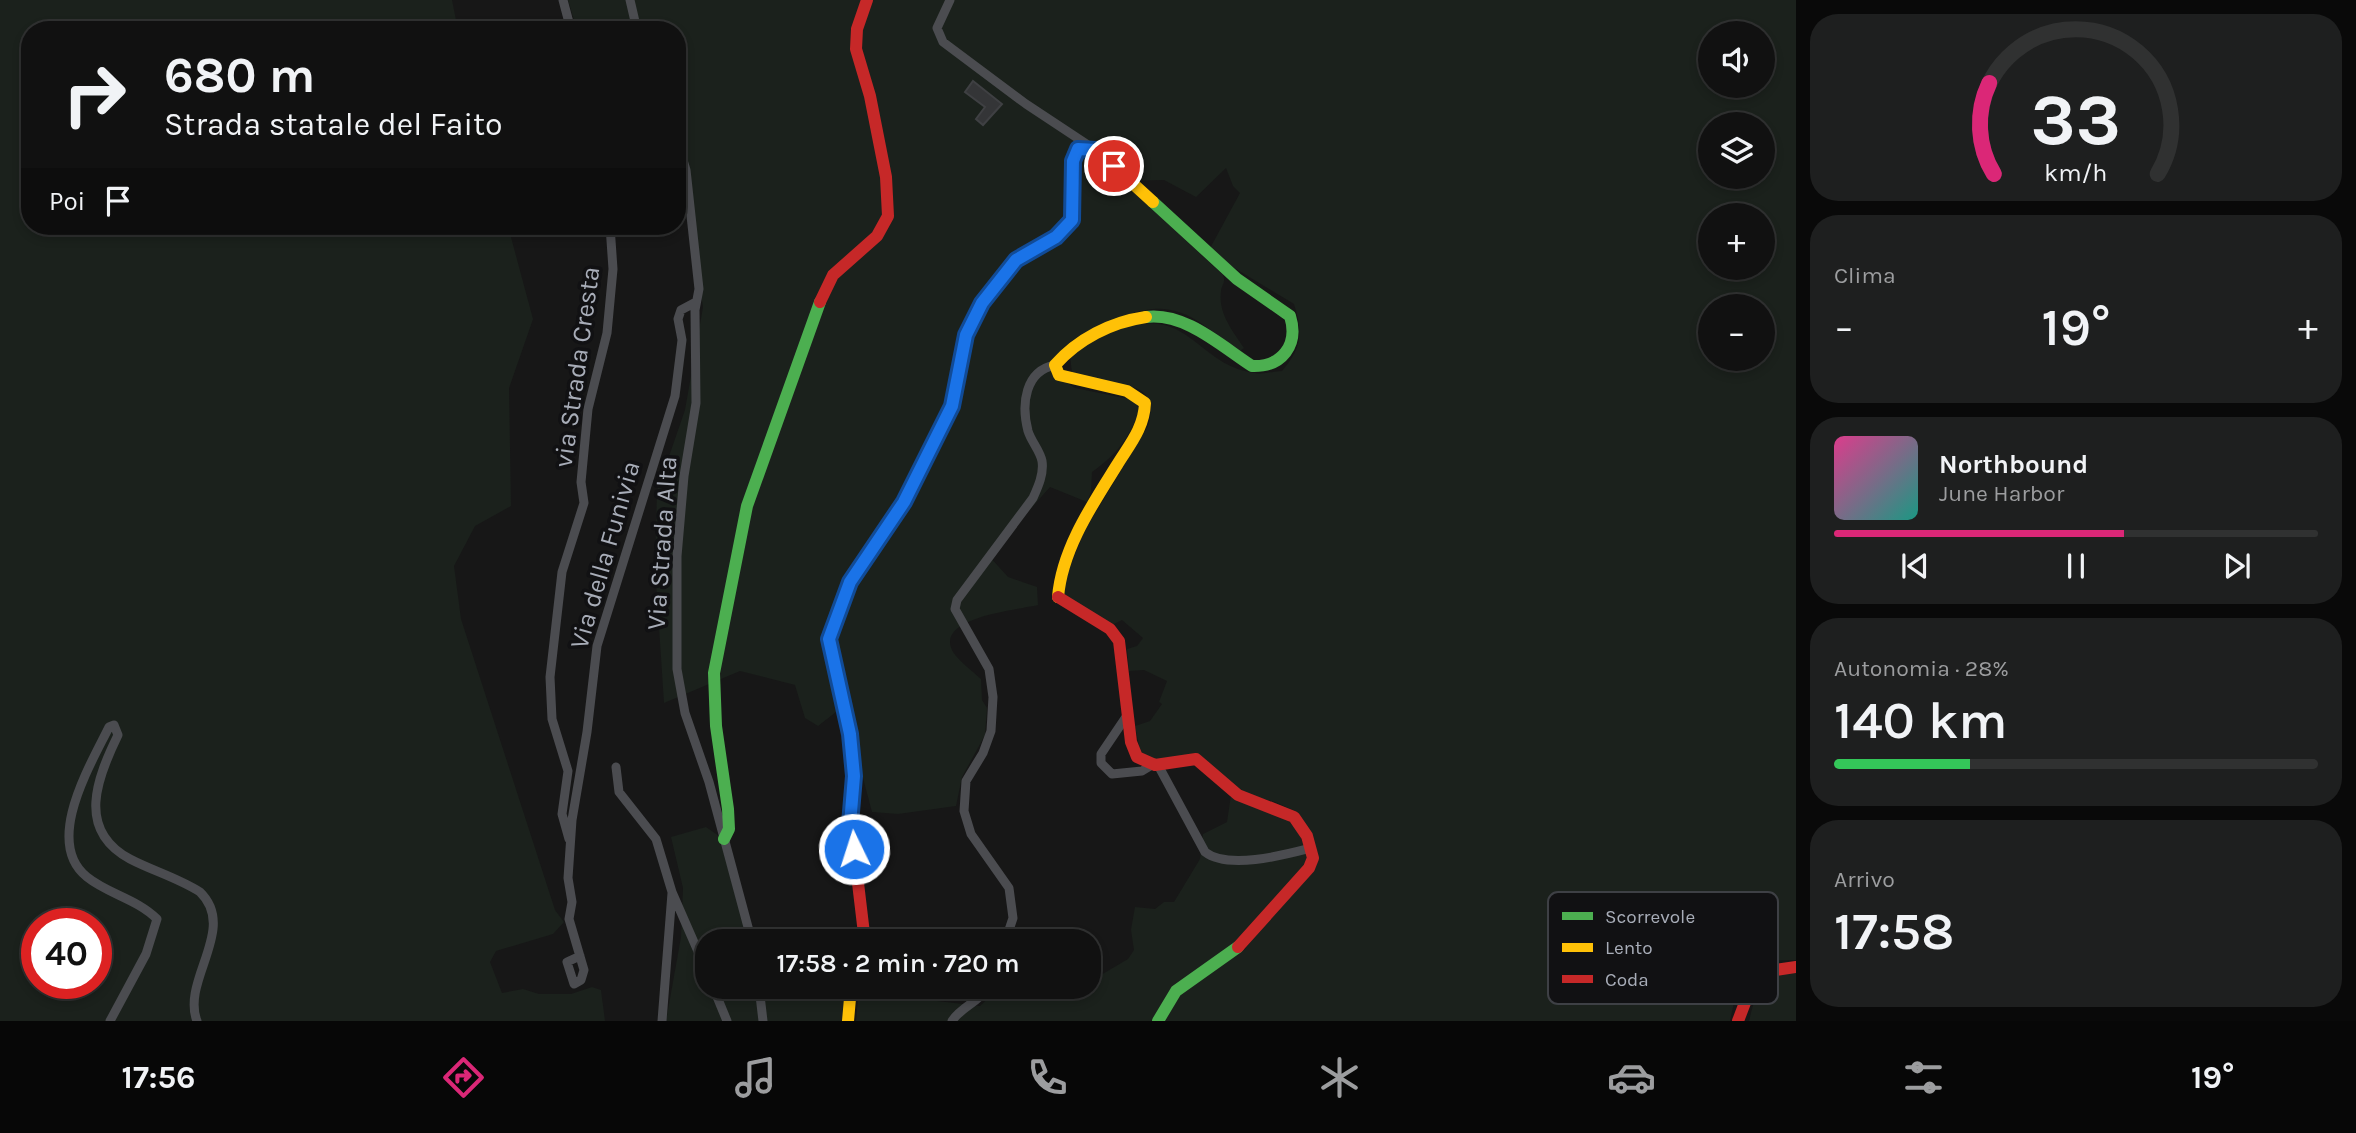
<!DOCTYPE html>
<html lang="it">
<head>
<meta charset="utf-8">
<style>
  :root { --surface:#111; --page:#1e1f1f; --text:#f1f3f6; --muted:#9c9d9f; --line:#303131; --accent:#db2777 }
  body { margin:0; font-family:Karla,sans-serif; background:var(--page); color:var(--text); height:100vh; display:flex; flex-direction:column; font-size:26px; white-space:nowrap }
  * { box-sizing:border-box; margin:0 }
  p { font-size:23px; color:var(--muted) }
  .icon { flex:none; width:38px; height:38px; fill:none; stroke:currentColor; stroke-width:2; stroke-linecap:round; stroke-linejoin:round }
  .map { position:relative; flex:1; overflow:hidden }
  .details { display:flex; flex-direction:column; gap:14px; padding:14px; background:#090909; width:560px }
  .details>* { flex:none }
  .banner { position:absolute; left:21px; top:21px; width:665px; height:214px; border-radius:28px; box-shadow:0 4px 10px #0003,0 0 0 2px var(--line); background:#111; color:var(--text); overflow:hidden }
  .controls { position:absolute; left:1698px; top:21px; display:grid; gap:14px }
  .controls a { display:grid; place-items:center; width:77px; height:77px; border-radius:50%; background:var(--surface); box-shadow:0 4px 10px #0003,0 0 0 2px var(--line); font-size:35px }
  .speed { position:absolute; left:21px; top:908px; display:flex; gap:14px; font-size:35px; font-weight:700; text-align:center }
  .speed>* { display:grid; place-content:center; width:91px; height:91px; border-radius:50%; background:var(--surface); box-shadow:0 4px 10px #0003,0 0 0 2px var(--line); line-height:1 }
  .speed .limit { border:10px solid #d22; background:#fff; color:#111 }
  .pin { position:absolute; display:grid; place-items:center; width:60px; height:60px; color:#fff; margin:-30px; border:4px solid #fff; border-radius:50%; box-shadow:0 2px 7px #0007 }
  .me { position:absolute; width:77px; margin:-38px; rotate:356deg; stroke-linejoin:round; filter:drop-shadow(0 0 5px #0008) }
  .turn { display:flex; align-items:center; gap:24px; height:147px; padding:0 28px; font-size:32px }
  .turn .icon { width:91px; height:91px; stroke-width:2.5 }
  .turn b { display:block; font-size:49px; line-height:60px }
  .then { display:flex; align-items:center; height:66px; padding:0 28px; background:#0003; gap:14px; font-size:26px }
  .big { font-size:52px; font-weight:600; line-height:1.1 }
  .details .card { flex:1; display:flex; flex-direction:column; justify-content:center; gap:10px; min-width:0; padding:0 24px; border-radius:28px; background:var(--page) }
  .details .dial { align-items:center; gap:0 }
  .dial svg { height:182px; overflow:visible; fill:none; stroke:var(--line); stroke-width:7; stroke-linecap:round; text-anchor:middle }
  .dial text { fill:var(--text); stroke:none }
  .song { display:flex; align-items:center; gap:21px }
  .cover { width:84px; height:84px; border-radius:10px; background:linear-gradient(135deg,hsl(330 70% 55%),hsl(170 70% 35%)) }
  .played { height:7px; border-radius:4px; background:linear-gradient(90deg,var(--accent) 60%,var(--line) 60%) }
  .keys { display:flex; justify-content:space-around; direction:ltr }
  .heat { display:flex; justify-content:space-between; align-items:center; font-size:38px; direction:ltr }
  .charge { height:10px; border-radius:5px; background:linear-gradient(90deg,#34c759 28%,var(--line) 0) }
  .trip { position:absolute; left:695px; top:929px; width:406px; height:70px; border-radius:28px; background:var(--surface); box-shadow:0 4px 10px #0003,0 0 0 2px var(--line); font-weight:600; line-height:70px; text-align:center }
  .menu { display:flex; height:112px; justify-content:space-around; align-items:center; background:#070707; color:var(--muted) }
  .menu .icon { width:49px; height:49px }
  .menu .current { color:var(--accent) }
  .menu b { font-size:32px; color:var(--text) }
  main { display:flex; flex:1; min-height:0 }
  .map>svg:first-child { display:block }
  .green { fill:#1b211c; fill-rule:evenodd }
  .building { fill:#343537; stroke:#3f4043; stroke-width:2 }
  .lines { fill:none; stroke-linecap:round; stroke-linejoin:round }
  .street { stroke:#4b4c50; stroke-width:9 }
  .fast { stroke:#4caf50; stroke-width:12 }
  .slow { stroke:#ffc107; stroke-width:12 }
  .jam { stroke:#c62828; stroke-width:12 }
  .route-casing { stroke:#114b97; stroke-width:18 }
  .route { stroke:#1a73e8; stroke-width:12 }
  .labels { text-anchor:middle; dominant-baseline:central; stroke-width:7; stroke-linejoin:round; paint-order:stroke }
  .street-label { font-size:26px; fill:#a8adb8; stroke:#111113 }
  .key { fill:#111113; stroke:#3e4045; stroke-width:2 }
  .key-label { font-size:19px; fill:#a8adb8 }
</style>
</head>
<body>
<main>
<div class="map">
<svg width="1796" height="1021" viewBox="0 0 1796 1021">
  <rect width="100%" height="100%" fill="#171717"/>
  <path class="green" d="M0,0h452l6,30h-428v196h478l25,93 -24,69 2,118 -36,20 -21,40 7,53 94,291 9,12 -11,12 -57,17 -6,11 12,31 21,-4 16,5h32l21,-7 9,3 4,31h-605zM37,924h59v60h-59z
    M568,0h1228v960c-53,0 -55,11 -66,61h-567l17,-26 65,-46 73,-91 -7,-24 -14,-22 -22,-10 -28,-7 -44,-35 -43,2 -19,-7 -6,-29 15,-5 12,-17 -3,-2 8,-21 -23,-11 -15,1 -2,-22 10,-3 6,-8 -21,-18 -10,5 -50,-32v-7l23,-56 63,-104c17,-58 -52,-33 -76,-53l-2,-17c12,-12 31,-20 47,-26 74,-26 78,35 138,43 8,2 18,-2 27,-2 20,-23 21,-39 12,-67l-86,-52 32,-59 -7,-7 -7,-18 -30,29 -32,-17 -42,1 101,94c3,8 -1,9 -2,16 -3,23 12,40 23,57l-4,3c-13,-7 -23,-16 -35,-25 -37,-27 -63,-18 -102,-2 -17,7 -38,18 -48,34l11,24 9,6 59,12 5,9c-7,27 -24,47 -47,63l-1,20 -4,10 -37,-15 -61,69 19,21 29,10 1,18c-20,5 -105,12 -85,47 7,10 19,19 28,27l1,21 5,8 -2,27 -23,42 -6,29 -58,8 -26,-2 -14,-53 -6,-48 -16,1 -18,14 -13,-8 -10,-33 -55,-14 -76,32 -9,-137 2,-75 28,-81 18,-103 -19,-122 -7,1v-156h-100zM1710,33h52v53h-52zM1710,124h52v53h-52zM1710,215h52v53h-52zM1710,306h52v53h-52z
    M1231,795c31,11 62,17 73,50 3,9 4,12 1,21l-67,76 -32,25 -53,54h-297l3,-34 19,7 102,12 20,-19h88l1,-5 39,-23 6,-9 -3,-20 4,-23 20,2 9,-7h10l26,-43 3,-25 24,-12z
    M706,827l13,9 29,105 -41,1v45h138l-2,34h-177l15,-84 2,-49 -12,-51z
    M1796,970v51h-47c9,-35 10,-43 47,-51z"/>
  <path class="building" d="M973,81l29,23 -19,21 -7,-6 9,-12 -20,-15z"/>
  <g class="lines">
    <path class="street" d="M563,0l8,30
      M630,0l7,30
      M950,0l-13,28 6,14 83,62 68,45
      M677,140l9,30 13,119 -4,21 1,93 -12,73 -7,80v113l8,44 24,69 43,160
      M1128,714l-27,40v9l11,11 30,-3 10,-6
      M1158,765l47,87c23,18 79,3 106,-4
      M616,767l3,25 37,47 16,53 35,80
      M569,839l-7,-25 6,-43 -16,-52 -2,-42 12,-105 22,-69 -3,-21 7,-73 19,-76 6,-64 -3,-43
      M1005,942l8,-24 -4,-30 -38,-54 -7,-23 2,-30 17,-28 8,-22 2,-34 -4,-28 -34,-60 2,-9 76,-102c5,-11 11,-24 9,-37 -2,-10 -11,-20 -14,-30 -7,-27 -3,-60 27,-66
      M580,956l-13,6 7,22 7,-4 3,-10 -15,-51 3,-17 -4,-24 4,-58 15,-88 10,-86 78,-250 7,-56 -4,-21 3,-9 15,-8
      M713,987l14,34
      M759,987l4,34
      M110,1021l36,-67 11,-35c-20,-20 -49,-25 -70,-42 -44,-35 4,-113 22,-150l5,-2 4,10c-21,43 -42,95 12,124 23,12 48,19 70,33 38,37 -19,88 -3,129
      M662,1021l10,-128
      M952,1021c10,-15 26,-18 36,-34"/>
    <path class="fast" d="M1146,317c39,-5 75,29 106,49 30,1 47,-21 38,-50l-53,-37 -84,-77
      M724,839l5,-10 -1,-20 -12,-83 -2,-53 33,-167 73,-204
      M1158,1021l18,-30 62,-44"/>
    <path class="slow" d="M928,454l24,-48 14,-71 17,-32 33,-43 40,-23 16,-17 3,-66 3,-5 18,1 57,52
      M1058,597c4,-48 34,-92 59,-132 13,-21 27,-37 28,-62l-18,-12 -68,-16 -4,-10c23,-26 56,-43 91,-48
      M848,1021l3,-34"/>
    <path class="jam" d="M820,302l13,-27 44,-39 11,-20 -2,-39 -16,-81 -14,-47 1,-20 10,-29
      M1058,597l52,32 9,12 12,101 6,15 18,8 41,-6 42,36 56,22 13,19 6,22 -4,10 -71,79
      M865,942l-14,-118 3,-48 -4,-41 -21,-96 21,-57 54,-80 24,-48
      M1738,1021l16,-42 14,-8 28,-4"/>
  </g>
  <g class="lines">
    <g class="route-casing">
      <path id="route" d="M854,849l-4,-25 4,-48 -4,-42 -21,-95 21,-57 54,-80 48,-96 14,-71 16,-32 34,-43 40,-23 16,-17 1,-59 5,-12 18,1 18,16"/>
    </g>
    <use href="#route" class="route"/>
  </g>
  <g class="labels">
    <g class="street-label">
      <text transform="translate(577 367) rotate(-82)">via Strada Cresta</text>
      <text transform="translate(662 543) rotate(-86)">Via Strada Alta</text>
      <text transform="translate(605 555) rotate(-74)">Via della Funivia</text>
    </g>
  </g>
  <rect x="1548" y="892" width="230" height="112" rx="10" class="key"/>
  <rect x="1562" y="912" width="31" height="8" fill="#4caf50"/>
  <rect x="1562" y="943" width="31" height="9" fill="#ffc107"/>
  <rect x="1562" y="975" width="31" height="8" fill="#c62828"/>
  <g class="key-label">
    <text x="1605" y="923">Scorrevole</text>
    <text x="1605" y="954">Lento</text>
    <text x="1605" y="986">Coda</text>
  </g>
</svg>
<div class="controls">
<a><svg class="icon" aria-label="sound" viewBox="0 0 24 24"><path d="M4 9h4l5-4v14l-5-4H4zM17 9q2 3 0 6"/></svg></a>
<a><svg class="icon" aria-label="layers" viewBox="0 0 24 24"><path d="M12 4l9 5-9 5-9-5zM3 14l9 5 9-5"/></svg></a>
<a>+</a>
<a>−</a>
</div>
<div class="speed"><div class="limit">40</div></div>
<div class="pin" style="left:1114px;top:166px;background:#d93025"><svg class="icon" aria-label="arrive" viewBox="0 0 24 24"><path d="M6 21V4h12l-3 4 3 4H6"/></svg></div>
<svg class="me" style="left:854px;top:849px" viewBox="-20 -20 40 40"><circle r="17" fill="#1a73e8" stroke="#fff" stroke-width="3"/><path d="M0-11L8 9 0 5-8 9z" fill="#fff"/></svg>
<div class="trip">17:58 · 2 min · 720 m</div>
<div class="banner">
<div class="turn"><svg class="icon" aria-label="right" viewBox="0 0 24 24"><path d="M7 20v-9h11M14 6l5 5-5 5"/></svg><div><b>680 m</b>Strada statale del Faito</div></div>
<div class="then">Poi<svg class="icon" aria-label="arrive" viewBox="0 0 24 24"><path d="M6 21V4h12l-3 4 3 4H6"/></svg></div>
</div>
</div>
<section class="details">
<div class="card dial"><svg viewBox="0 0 100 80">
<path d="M14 69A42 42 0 1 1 86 69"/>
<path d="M14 69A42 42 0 0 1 12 29" stroke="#db2777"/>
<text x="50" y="56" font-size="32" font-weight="700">33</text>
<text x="50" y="72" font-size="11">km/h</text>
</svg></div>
<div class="card"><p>Clima</p>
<div class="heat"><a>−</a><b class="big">19°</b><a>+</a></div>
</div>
<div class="card">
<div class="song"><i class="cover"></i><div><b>Northbound</b><p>June Harbor</p></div></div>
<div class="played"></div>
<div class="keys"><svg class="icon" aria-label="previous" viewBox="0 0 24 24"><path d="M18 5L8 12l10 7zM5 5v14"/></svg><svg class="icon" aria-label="pause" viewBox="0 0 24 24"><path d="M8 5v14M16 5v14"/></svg><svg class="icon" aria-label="next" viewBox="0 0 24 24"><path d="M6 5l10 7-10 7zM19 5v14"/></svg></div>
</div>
<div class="card"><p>Autonomia · 28%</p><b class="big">140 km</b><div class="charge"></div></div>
<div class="card"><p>Arrivo</p><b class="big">17:58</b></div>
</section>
</main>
<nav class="menu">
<b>17:56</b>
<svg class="icon current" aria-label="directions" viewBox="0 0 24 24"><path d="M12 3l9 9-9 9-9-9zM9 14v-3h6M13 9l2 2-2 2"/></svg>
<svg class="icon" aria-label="music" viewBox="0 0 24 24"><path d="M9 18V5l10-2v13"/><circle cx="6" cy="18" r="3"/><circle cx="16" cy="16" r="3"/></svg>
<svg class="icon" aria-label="phone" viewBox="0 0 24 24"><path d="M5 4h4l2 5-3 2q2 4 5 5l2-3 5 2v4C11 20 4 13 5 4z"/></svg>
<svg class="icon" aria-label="climate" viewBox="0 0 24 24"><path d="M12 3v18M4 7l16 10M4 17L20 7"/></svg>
<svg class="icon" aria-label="car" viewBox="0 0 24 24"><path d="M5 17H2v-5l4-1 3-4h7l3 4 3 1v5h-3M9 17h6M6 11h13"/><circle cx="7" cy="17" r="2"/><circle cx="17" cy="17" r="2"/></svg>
<svg class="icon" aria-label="filters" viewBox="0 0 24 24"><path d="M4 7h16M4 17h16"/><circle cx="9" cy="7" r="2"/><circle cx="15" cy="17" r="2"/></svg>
<b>19°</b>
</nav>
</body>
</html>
